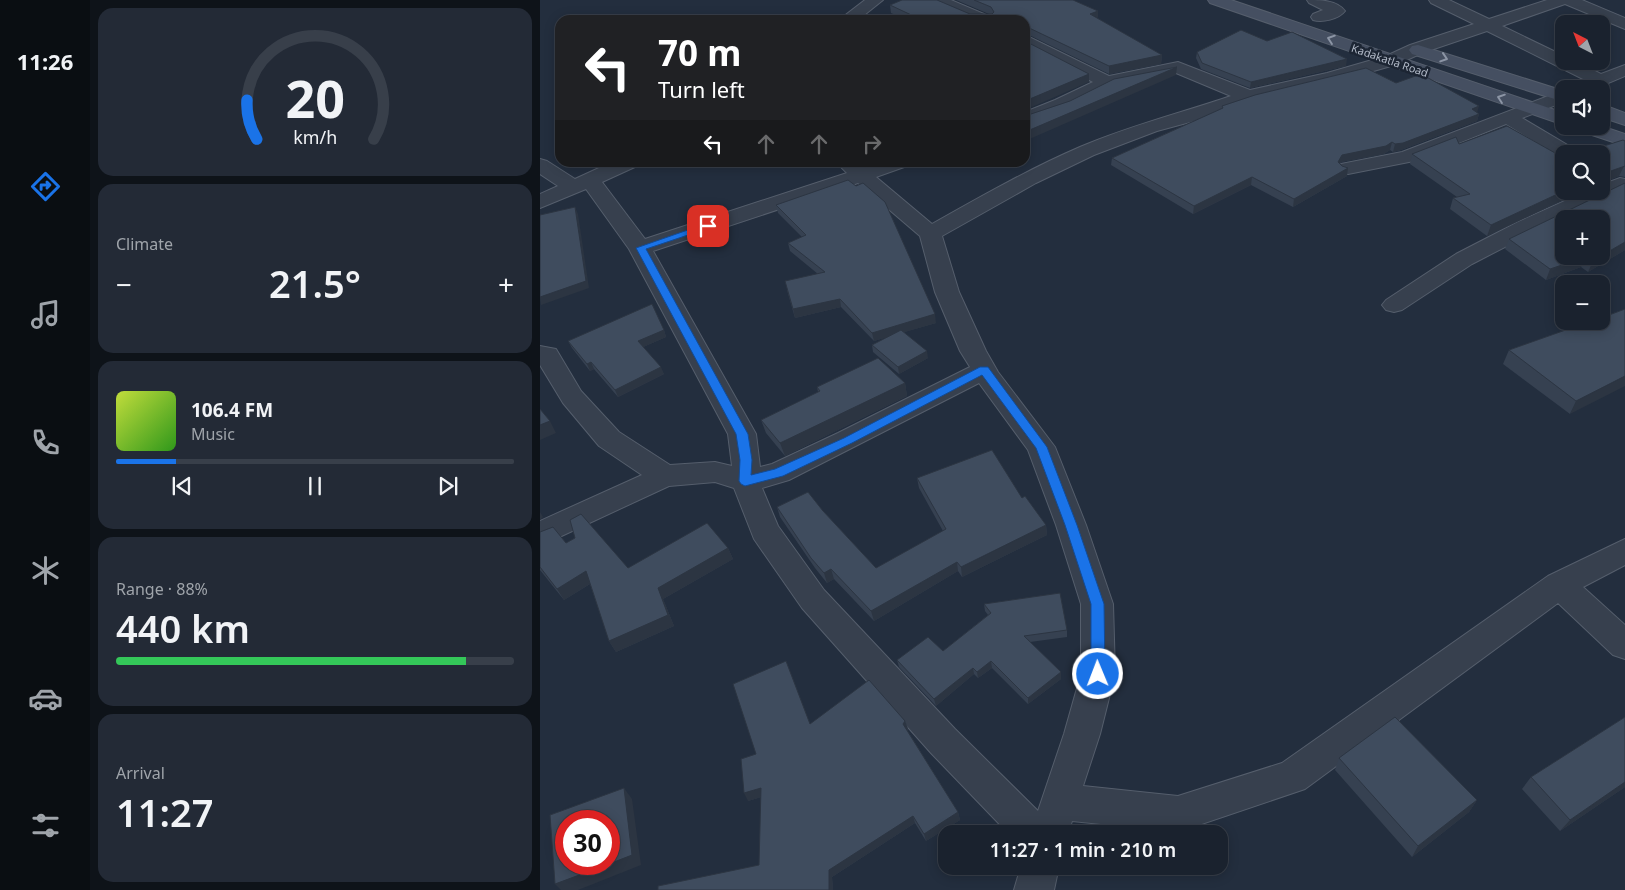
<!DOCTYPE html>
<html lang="en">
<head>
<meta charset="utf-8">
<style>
  :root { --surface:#1a222e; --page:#232a36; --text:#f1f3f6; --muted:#9fa4aa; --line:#383f4a; --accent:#1a73e8 }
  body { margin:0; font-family:"Noto Sans",sans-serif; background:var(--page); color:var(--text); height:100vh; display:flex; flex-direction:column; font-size:19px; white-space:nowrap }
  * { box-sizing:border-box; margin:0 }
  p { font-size:16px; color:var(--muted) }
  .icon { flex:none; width:28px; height:28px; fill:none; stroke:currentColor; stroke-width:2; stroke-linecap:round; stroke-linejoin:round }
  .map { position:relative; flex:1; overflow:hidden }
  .sheet { display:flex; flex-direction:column; gap:8px; padding:8px; background:#0e1319; width:450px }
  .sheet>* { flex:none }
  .hud { position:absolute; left:15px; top:15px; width:475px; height:152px; border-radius:15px; box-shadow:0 2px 12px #0003,0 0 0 1px var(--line); background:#202124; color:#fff; overflow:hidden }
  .needle { width:32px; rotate:318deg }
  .buttons { position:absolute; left:1015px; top:15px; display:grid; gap:10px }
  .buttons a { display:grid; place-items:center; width:55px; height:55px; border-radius:10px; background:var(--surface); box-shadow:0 2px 12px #0003,0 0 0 1px var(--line); font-size:25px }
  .speed { position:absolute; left:15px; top:810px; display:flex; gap:10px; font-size:25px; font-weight:700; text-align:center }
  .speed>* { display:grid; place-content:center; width:65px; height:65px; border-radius:50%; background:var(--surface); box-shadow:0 2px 12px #0003,0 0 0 1px var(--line); line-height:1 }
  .speed .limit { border:8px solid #d22; background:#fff; color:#111 }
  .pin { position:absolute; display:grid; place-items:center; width:42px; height:42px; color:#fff; margin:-21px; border-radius:10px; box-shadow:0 2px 8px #0006 }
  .me { position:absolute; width:55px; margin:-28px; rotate:359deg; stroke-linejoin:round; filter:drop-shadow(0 0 4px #0008) }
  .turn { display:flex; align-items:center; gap:18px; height:105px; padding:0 20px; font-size:22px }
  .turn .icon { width:65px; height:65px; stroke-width:2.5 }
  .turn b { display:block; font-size:35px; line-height:42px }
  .lanes { display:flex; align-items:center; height:48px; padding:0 20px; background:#0003; justify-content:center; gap:25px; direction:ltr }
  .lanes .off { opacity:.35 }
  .big { font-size:38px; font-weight:600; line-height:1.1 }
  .sheet .widget { flex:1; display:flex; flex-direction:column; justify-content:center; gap:8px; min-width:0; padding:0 18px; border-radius:15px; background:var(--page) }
  .sheet .dial { align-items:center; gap:0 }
  .dial svg { height:130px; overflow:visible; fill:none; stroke:var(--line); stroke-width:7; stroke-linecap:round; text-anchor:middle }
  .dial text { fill:var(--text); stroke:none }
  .song { display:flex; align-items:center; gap:15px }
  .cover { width:60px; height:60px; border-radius:8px; background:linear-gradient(135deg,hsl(70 70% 55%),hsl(110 70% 35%)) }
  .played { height:5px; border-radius:2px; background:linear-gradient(90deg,var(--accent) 15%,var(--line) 15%) }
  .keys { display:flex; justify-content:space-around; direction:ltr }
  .heat { display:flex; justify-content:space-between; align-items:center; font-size:28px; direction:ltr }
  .charge { height:8px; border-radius:4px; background:linear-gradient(90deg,#34c759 88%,var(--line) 0) }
  .trip { position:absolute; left:398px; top:825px; width:290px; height:50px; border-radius:15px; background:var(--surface); box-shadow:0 2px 12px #0003,0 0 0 1px var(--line); font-weight:600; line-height:50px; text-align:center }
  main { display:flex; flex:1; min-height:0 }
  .tab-bar { display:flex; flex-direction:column; width:90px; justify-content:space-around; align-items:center; background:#0a0e12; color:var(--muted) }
  .tab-bar .icon { width:35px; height:35px }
  .tab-bar .selected { color:var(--accent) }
  .tab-bar b { font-size:22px; color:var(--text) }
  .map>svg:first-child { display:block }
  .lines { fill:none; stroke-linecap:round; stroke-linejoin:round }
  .street-casing { stroke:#555e6c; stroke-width:2 }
  .secondary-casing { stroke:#555e6c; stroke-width:2 }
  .street { fill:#37404e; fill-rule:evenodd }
  .secondary { fill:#454f61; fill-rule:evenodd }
  .wall { fill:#364151 }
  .shaded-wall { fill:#2c3542 }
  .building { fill:#3f4c5e; stroke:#2c3542 }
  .oneway { stroke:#8c95a5 }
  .route { fill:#1a73e8; stroke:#114b97 }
  .labels { text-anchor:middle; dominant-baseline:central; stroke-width:5; stroke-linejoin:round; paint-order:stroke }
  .far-street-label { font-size:11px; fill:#b3bbc9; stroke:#1c2533 }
</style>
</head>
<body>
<main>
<nav class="tab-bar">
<b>11:26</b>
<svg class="icon selected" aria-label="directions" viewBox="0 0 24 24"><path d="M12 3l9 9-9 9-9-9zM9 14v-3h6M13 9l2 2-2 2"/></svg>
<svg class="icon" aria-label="music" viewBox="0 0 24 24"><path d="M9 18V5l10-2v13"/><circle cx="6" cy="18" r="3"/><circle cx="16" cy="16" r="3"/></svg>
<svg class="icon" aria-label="phone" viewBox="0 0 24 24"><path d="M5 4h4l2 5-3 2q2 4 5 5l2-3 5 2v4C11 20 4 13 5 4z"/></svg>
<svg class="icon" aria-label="climate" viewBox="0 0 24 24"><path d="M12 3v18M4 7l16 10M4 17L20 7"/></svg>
<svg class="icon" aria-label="car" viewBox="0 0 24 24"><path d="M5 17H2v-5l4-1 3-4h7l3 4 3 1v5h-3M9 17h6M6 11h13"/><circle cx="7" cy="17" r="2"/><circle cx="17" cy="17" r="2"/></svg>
<svg class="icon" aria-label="filters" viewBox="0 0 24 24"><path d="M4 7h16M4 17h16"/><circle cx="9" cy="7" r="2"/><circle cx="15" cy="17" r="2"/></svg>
</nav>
<section class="sheet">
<div class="widget dial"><svg viewBox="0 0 100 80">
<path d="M14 69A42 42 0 1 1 86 69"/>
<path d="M14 69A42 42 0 0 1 8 45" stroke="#1a73e8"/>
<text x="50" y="56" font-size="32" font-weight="700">20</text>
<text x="50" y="72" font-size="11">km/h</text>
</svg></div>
<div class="widget"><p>Climate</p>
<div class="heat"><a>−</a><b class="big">21.5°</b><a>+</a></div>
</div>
<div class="widget">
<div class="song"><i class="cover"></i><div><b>106.4 FM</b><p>Music</p></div></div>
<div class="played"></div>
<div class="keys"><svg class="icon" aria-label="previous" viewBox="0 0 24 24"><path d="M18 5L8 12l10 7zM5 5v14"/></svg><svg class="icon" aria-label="pause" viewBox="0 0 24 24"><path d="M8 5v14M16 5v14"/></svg><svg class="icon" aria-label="next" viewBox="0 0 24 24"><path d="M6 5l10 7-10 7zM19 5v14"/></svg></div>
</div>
<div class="widget"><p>Range · 88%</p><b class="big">440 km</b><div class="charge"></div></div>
<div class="widget"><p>Arrival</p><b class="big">11:27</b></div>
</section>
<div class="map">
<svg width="1085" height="890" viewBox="0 0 1085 890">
  <rect width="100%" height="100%" fill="#232e3e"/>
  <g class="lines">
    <g class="street-casing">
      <path id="street" d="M325,0h18l-25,20h-19z
        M390,0h21l40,17 2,3h-22l-39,-17z
        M767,0c13,0 30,0 38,11 -6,8 -23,12 -32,9l-2,-3 2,-3 10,-4 -14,-7z
        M889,0h20l40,19 58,-19h35l43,18v11l-60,-25 -63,22 62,30v5h11l26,13 24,-9v11l-31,13h-19l-1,-2 3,-4 8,-3 -98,-49 -65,22 -24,11 -63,18 -81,18 -60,21 -37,10 -63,24 -58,28 -94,53 17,56 27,59 12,21 57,75 31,78 27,79 2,70 -15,60 -17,52 95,10 104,-33 266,-187 77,-37v26l-42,22 42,38v34l-12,-4 -55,-52 -253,186 -127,43 -106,-11 -4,13h-59l-78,-81 -129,-145 -48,-69 -20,-51 -19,-6 -46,4 -129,60v-25l102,-46 -43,-29 -36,-43 -23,-38v-19l16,3 25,42 38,41 51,33 45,-3 17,4 -4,-32 -99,-185 -43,-60 -46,19v-14l18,-8 -18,-12v-15l7,2 28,18 37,-17h28l-3,4 -35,16 43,57 202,-66 -11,-11h23l5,5 14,-5h32l-3,4 -31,11 56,47c48,-27 97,-55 148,-77 49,-21 101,-34 151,-51l-55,-23 -63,13 -44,22 -44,16v-12l30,-12 38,-18 -68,-35v-12l84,41 69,-14 72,28 77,-17 59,-17 24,-11 64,-21 -43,-21zM318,183l62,53 15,56 25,59 10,16 -132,66 -66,31 -12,3 -4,-33 -103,-183zM439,383l49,67 28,75 25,79v70l-17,60 -26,77 -83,-82 -131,-139 -46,-64 -16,-38 27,-8z
        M1024,90v12l-42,16 54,32 3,4h-15v5l-2,-1 -56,-34 -92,37 -66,13 -7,-2 -3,-4 3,-4 61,-12z
        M1080,178l5,1v10l-91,43 -62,32 -70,46 -8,2 -8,-2 -4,-5 4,-5 70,-46 62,-32 69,-31h14v-6z
        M481,866h38l-5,24h-40z"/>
    </g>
    <g class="secondary-casing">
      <path id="secondary" d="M668,0h23l333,113v12l-354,-122z
        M878,45l146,46v11l-152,-48 -3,-4 3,-4z
        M1061,104l24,9v12l-24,-8z
        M1035,126h26l24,8v12l-48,-16z"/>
    </g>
    <use href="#street" class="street"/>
    <use href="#secondary" class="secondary"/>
  </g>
  <path class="wall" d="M416,0h117l25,19 64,36 -1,9 -52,10 -84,-41v-13h-119l-15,-7 -1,-8 80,9h19z
    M727,41l79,25 -96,22 -49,-19 -5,-11 1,-6z
    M856,83l81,30 2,1 -2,7 -76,29 -8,2 -3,-2 -6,4 -43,8 -1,2 7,12 -54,31 -42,-22 -58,29 -82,-49 1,-7 110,-50v-2z
    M1085,141v36l-6,-1 -17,7 -1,1v-30z
    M919,144l105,47h18l-95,45 -37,-27 3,-11 4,-1 -47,-33 2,-10z
    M1085,183v67l-37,22 -7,-5 -35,13 -41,-31 4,-10z
    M236,205l160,118 -32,9 24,26 -29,16 -26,-22 -1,-7 15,-8 -13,4 -33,-34 -46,11 -8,-28 31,-16 -28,-23 -2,-8 14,-6 -24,-24z
    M1085,309l-55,105 -67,-50 6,-14z
    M124,330l2,7 -23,10 21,27 -46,23 -24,-28 -4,2 -18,-23 -4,-7z
    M365,383l2,13 -122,60 -19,-23 -5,-13 57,-28 -1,-5z
    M377,478l105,20 24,27 1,10 -85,42 -4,-6 -84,50 -40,-42 -7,4 -12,-15 -35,-51 -3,-10 46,4 53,57 67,-37 -24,-43z
    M0,532l88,36 100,-20 5,11 -70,40 11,27 -58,26 -7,-11 -19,-57 -26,16 -24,-30z
    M444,604l83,26v7l-37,5 31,30v7l-33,25 -36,-36 -14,10 -4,-4 -38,32 -37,-39 -2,-7 46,-9 45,-36 -3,-4z
    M1085,717v70l-65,44 -38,-42 9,-12z
    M365,721l3,8 -1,1 51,82 2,8 -34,21 -11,-18 -83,54 1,13h-175l101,-25 2,-68 -13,4 8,-47 55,-30z
    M799,758l138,42 -8,12 -57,45 -77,-87z"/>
  <path class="shaded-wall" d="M558,11v7l-8,-4z
    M622,55l-1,9 -52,10v-8z
    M807,59l-1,7 -96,22 1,-6z
    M637,67l-1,8 -151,66v-9z
    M549,74v8l-64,28v-9z
    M939,106l-2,7 -5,-4z
    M939,114l-2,7 -76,29 -8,2 2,-8z
    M852,142l-2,8 -6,4 -43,8 -5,7 2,-7 4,-7z
    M1084,166l-5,10 -17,7 3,-10z
    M808,168l-1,8 -54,31 1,-8z
    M712,177l-1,8 -58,29 1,-8z
    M1024,191h18l-95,45 4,-11z
    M35,207l3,7 11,74 -48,17 -1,-8z
    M1085,242v8l-37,22 5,-11z
    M1046,257l-5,10 -35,13 4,-11z
    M300,299l1,8 -46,11 -2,-9z
    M395,314l1,9 -62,18 -2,-8z
    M124,330l2,7 -25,11 -3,-7z
    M387,351l1,7 -29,16 -1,-7z
    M51,362l3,7 -4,2 -3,-7z
    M121,367l3,7 -46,23 -3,-7z
    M1085,376v10l-55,28 6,-13z
    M365,383l2,13 -122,60 -5,-13z
    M10,421l6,12 -16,7v-15z
    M0,512l3,5 -3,3z
    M506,525l1,10 -85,42 -1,-10z
    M188,548l5,11 -70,40 11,27 -58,26 -7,-11 49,-53z
    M417,562l1,9 -84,50 -3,-10z
    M291,569l3,10 -7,4 -3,-10z
    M46,571l7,11 -29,18 -7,-11z
    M451,661l1,7 -14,10 -1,-6z
    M433,668l1,6 -38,32 -2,-7z
    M521,672v7l-33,25v-6z
    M365,721l3,8 -3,3 -2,-8z
    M1085,782v5l-65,44 10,-11z
    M84,788l8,11 9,66 -63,25h-17l-6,-6z
    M221,788l4,8 -17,5 -4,-8z
    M937,800l-8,12 -57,45 6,-11z
    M418,812l2,8 -34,21 -2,-7z
    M373,816l2,7 -83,54 1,13h-4v-20z"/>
  <path class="building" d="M362,0h35l33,14h22l2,-2 -3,-5 -17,-7h99l25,11 -8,3 72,41 -53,11 -84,-40v-6h-103l-32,-15z
    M701,30l26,11 25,-9 55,27 -96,23 -49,-19 -5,-11z
    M485,41l64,33 -64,27z
    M637,67l-152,65v-16l45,-15 44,-22z
    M826,68l30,15 25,-9 58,32 -7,3 7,5 -76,29 -8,1 -3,-2 -6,4 -44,9 -4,7 4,4 6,2 -54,31 -42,-22 -58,29 -82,-48 111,-50 -1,-2 33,-11z
    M967,126l57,32v33l-73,34 -38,-27 17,-4 -58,-40 44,-17 3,7z
    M1083,140l2,1v25l-20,7 -2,6h-2v-25h-23z
    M308,180l8,6 7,-3 22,19 50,112 -63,19 -32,-34 -47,10 -8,-28 40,-9 -37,-29 18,-8 -30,-30z
    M1085,183v59l-24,14v-37h-37v37h37l-8,5 -7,-4 -36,12 -41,-30z
    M35,207l11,74 -46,16v-82z
    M112,304l12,26 -26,11 23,26 -46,23 -24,-28 -4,2 -19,-23z
    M1085,309v67l-49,25 -67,-51 82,-29h10v-3z
    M361,330l26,21 -29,16 -26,-22z
    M338,358l27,25 -125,60 -19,-23 59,-29 -3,-4z
    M0,409l10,12 -10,4z
    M452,450l30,48 3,-2 21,29 -85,42 -4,-5 -86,49 -40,-42 -7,4 -13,-15 -34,-51 31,-15 15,19 53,57 70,-39 -29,-51z
    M41,514l47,54 79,-45 21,25 -70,40 10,27 -59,26 -23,-70 -29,18 -17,-22v-35l13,-5 13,16 9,-5 -5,-18z
    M520,593l7,37 -43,6 37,36 -33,26 -37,-37 -14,11 -4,-4 -39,31 -37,-39 31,-23 15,14 48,-38 -7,-9z
    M246,661l24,63 59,-44 36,41 -2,3 55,88 -34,22 -11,-18 -84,54v20h-171v-4l101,-21 2,-77 -17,5 -3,-34 15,-5 -23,-70z
    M855,717l82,83 -59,46 -79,-88z
    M1085,717v65l-55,38 -39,-43z
    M84,788l8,67 -23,9v-43h-43v43h43l-54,20 -5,-69z"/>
  <defs><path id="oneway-chevron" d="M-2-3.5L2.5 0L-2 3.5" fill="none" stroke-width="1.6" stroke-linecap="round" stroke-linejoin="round" transform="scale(1.25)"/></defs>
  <g class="oneway">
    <use href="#oneway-chevron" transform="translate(791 39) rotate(-161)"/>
    <use href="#oneway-chevron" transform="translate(904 58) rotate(18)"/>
    <use href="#oneway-chevron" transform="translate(961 98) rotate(-161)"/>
  </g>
  <path class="route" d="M168,223l5,3 -1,1 -66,22 102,185 4,26 -1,15 24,-6 69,-31 136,-71h8l59,80 30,78 27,79 1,70 -2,5 -5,2 -5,-2 -2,-5v-70l-26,-79 -29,-77 -54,-73 -130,68 -69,33 -38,10 -4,-2 -2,-3 1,-21 -4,-26 -100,-186z"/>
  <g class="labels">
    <g class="far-street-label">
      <text transform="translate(850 60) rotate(19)">Kadakatla Road</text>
    </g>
  </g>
</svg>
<div class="buttons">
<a><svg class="needle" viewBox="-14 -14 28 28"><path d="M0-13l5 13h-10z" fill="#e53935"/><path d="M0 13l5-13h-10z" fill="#9fa4aa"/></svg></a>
<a><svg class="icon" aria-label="sound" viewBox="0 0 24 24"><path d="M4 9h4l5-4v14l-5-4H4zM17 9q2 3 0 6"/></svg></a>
<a><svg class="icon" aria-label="search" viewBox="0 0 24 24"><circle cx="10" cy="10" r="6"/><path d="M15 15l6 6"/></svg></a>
<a>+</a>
<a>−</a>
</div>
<div class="speed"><div class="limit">30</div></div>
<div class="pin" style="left:168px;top:226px;background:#d93025"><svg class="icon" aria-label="arrive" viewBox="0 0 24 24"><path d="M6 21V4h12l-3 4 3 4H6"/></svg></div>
<svg class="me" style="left:558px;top:674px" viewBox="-20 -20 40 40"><circle r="17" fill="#1a73e8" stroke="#fff" stroke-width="3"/><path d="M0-11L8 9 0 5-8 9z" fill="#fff"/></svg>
<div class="trip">11:27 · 1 min · 210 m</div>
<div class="hud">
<div class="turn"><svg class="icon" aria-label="left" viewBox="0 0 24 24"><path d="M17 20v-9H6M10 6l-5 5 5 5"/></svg><div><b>70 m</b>Turn left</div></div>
<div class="lanes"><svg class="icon" aria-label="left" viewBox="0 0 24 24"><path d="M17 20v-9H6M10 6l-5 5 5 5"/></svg><svg class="icon off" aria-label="ahead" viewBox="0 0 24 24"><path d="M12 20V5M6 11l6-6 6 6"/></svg><svg class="icon off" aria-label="ahead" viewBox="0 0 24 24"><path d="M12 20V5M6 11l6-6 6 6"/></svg><svg class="icon off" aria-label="right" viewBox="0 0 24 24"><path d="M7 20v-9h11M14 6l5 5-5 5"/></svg></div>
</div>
</div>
</main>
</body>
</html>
